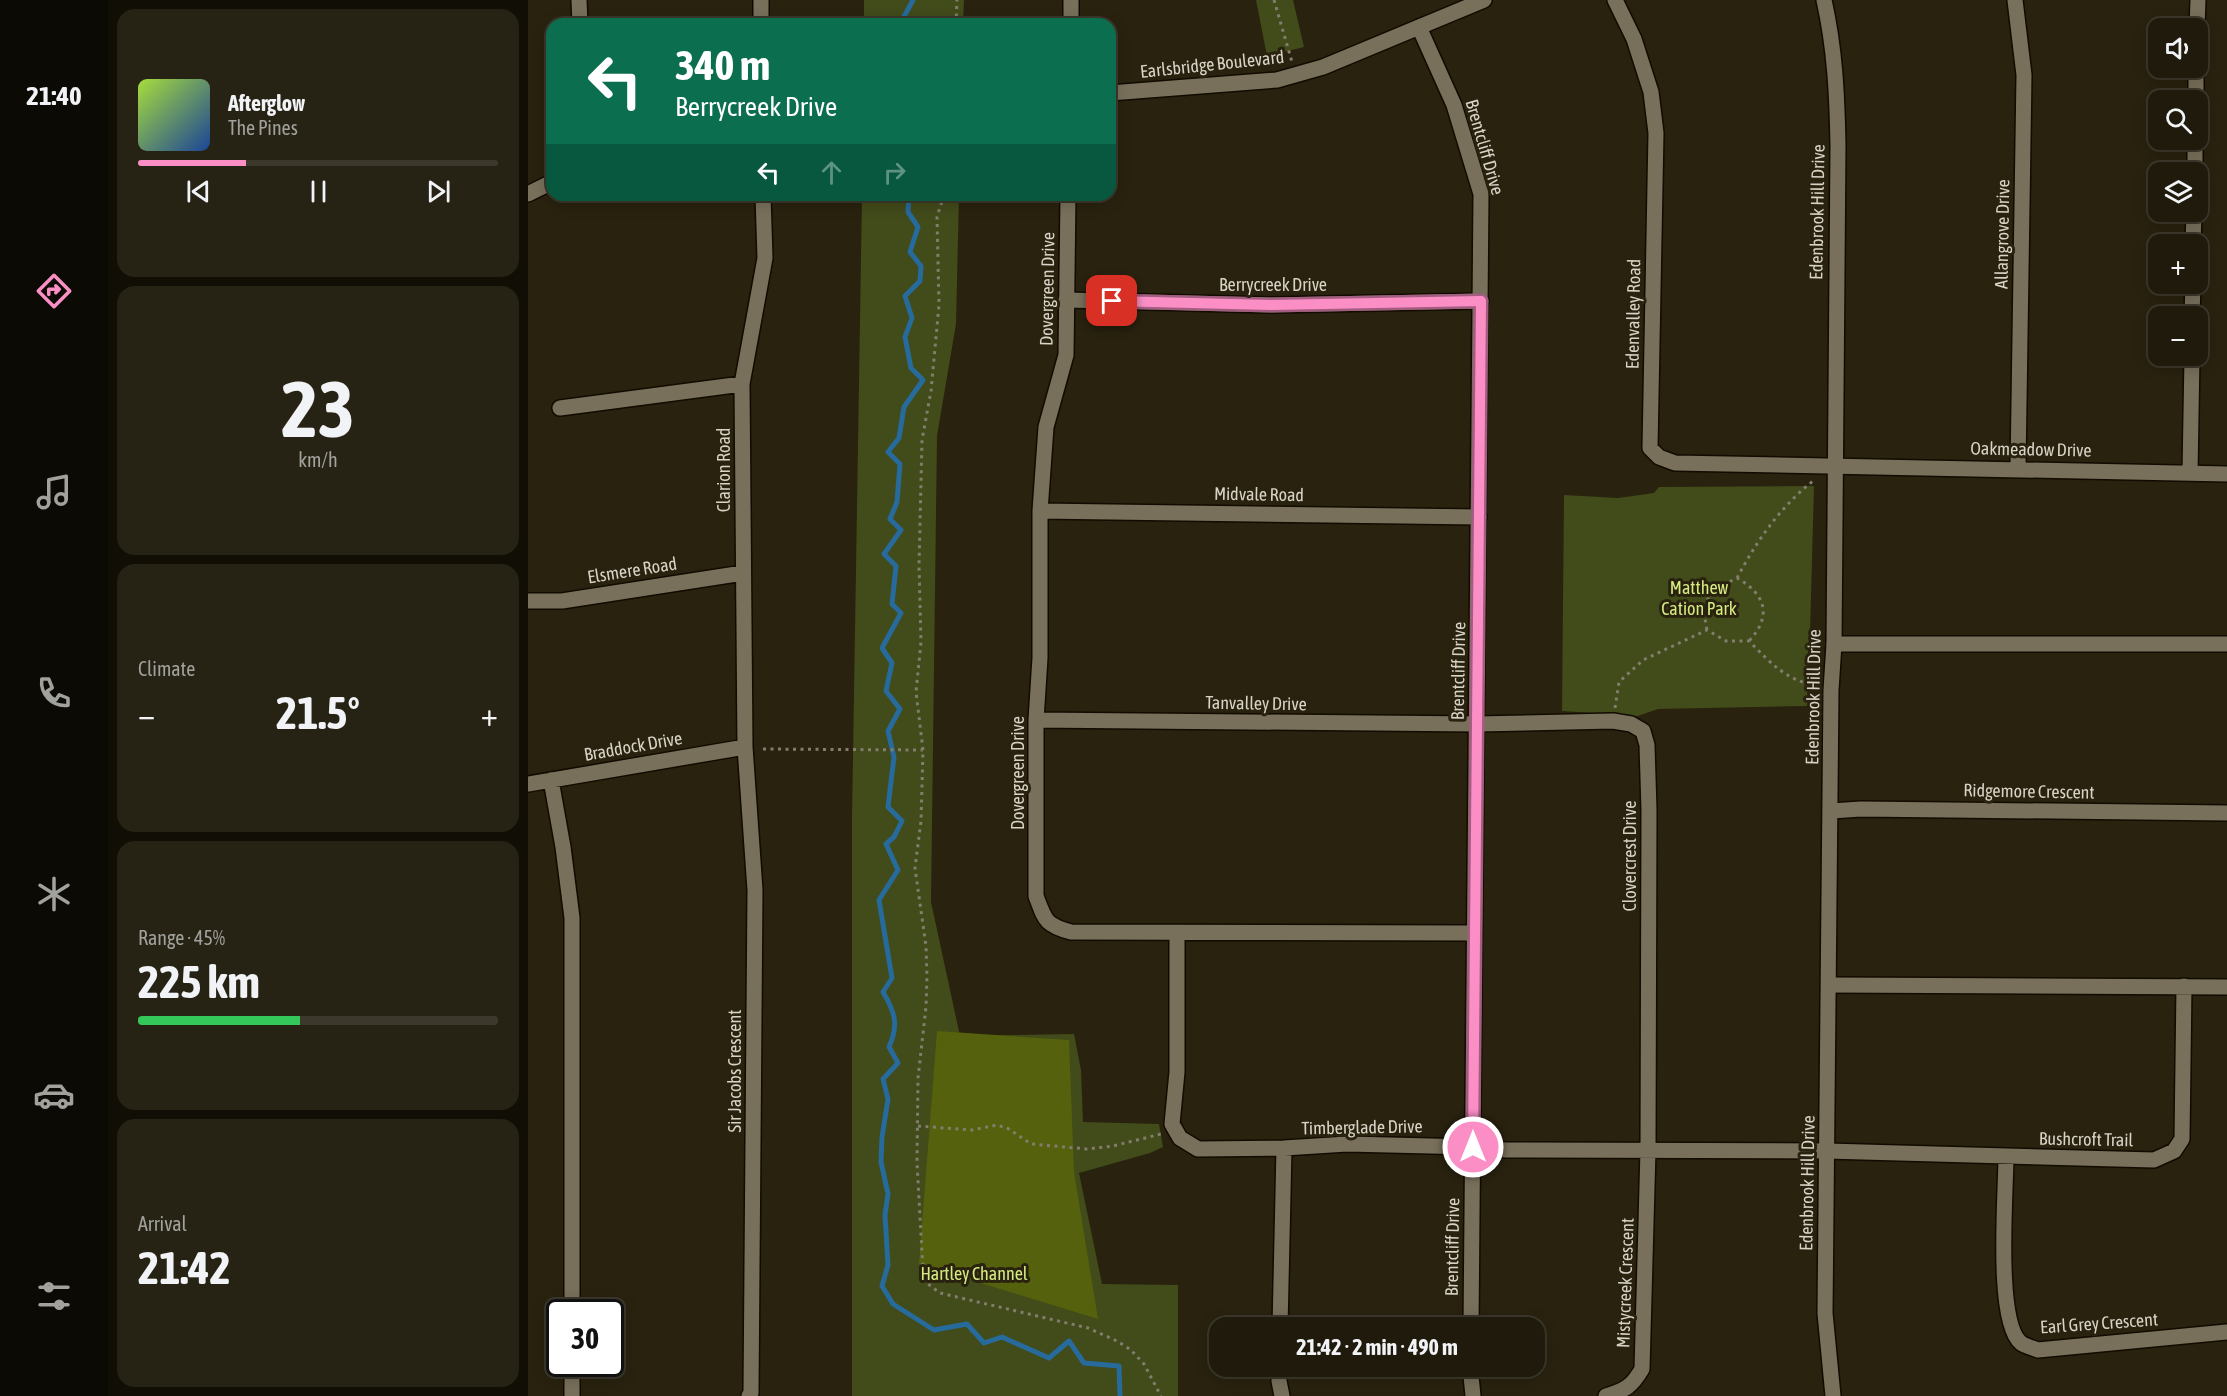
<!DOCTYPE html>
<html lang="en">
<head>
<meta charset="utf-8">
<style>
  :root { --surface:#1f1a0b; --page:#272314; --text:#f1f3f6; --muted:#a1a19d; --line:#3c382c; --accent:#fb8fc5 }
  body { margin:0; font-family:"Asap Condensed",sans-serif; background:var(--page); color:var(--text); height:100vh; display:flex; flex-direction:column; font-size:22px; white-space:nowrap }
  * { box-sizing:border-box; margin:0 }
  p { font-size:20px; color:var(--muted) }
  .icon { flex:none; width:33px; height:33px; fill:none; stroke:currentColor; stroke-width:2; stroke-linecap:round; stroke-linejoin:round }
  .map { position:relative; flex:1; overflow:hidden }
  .panel { display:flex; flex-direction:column; gap:9px; padding:9px; background:#110e06; width:420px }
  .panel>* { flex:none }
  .top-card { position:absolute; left:18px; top:18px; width:570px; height:183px; border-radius:18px; box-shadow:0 3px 15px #0003,0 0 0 2px var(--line); background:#0b6e4f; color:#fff; overflow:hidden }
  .fabs { position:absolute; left:1620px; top:18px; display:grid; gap:12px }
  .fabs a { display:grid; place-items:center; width:60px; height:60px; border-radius:12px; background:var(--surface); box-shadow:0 3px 15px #0003,0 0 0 2px var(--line); font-size:30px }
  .speed { position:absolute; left:18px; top:1299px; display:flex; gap:12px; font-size:30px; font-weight:700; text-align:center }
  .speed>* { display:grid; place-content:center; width:78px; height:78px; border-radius:50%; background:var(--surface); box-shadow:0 3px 15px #0003,0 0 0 2px var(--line); line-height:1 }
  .speed .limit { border:3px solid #111; border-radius:9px; background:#fff; color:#111 }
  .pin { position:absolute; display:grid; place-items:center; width:51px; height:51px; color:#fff; margin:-26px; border-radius:12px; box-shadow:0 3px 9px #0006 }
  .me { position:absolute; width:66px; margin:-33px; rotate:0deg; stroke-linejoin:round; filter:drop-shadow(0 0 4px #0008) }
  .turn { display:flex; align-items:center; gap:21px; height:126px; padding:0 30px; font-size:27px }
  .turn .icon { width:78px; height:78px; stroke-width:2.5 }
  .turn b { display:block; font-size:42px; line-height:51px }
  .lanes { display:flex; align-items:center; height:57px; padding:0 30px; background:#0003; justify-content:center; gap:30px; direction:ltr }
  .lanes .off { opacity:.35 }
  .big { font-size:45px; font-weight:700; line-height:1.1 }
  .panel .widget { flex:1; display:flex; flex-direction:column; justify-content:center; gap:9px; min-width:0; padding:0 21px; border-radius:18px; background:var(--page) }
  .panel .dial { align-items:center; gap:0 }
  .dial b { font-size:78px; line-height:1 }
  .song { display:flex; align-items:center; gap:18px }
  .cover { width:72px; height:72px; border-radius:9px; background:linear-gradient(135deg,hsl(80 70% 55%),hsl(220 70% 35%)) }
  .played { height:6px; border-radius:3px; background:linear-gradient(90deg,var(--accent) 30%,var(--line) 30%) }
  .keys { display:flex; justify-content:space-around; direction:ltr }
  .heat { display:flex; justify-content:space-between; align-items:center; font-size:33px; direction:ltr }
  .charge { height:9px; border-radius:4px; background:linear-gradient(90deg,#34c759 45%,var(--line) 0) }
  .trip { position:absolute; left:681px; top:1317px; width:336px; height:60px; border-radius:18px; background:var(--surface); box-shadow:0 3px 15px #0003,0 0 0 2px var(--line); font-weight:700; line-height:60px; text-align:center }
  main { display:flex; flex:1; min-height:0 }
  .tab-bar { display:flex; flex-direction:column; width:108px; justify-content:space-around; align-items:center; background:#0c0a04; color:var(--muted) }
  .tab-bar .icon { width:42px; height:42px }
  .tab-bar .current { color:var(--accent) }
  .tab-bar b { font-size:27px; color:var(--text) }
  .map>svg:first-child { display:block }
  .green { fill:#424b1a }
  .forest { fill:#55610c }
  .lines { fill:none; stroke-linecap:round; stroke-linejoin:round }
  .stream { stroke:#276a9c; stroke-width:5 }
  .street-casing { stroke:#120b00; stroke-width:18 }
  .secondary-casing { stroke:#120b00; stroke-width:18 }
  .path { stroke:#837d6e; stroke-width:3; stroke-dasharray:3 4.5; stroke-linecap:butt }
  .street { stroke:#79705b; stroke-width:15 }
  .secondary { stroke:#79705b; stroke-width:15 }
  .route-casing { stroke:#a35d80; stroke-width:15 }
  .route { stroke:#fb8fc5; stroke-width:10 }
  .labels { text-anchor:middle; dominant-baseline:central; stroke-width:6; stroke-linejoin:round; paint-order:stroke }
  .street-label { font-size:18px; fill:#d8d3c7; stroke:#29220f }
  .park-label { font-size:18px; fill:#d5ea80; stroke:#29220f }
</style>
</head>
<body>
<main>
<nav class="tab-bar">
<b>21:40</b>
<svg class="icon current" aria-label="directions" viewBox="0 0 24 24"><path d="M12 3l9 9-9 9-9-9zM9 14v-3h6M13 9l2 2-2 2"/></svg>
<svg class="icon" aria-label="music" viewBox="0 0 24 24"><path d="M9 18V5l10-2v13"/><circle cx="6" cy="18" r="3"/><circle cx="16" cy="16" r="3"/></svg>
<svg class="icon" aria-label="phone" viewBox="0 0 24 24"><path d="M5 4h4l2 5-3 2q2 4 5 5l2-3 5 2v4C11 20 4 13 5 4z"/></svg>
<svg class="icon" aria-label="climate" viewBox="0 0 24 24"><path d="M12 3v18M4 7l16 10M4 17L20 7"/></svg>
<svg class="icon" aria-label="car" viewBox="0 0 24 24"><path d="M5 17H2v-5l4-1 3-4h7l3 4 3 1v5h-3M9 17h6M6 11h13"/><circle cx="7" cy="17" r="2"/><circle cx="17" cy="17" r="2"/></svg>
<svg class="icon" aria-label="filters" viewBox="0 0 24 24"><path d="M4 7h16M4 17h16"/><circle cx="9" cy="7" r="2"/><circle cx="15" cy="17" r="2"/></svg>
</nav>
<section class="panel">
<div class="widget">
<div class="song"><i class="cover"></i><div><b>Afterglow</b><p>The Pines</p></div></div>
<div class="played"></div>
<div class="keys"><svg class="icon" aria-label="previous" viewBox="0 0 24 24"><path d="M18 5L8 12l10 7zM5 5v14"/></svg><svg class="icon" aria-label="pause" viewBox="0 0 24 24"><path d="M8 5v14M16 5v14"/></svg><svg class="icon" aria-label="next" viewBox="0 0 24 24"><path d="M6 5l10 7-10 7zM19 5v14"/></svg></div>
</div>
<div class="widget dial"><b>23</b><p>km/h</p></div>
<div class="widget"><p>Climate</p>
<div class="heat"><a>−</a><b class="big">21.5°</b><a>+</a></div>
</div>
<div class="widget"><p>Range · 45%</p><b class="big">225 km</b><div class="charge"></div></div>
<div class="widget"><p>Arrival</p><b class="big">21:42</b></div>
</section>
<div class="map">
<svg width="1699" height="1396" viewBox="0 0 1699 1396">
  <rect width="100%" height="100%" fill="#29220f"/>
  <path class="green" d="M336,0h100l-1,24h-99z
    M728,0h37l11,47 -37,9z
    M334,195h97l-3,129 -19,112 -6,466 29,134 114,-2 7,36 2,52 76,2 4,23 -13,6 -71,20 23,111 76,1v111h-326v-578z
    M1286,486l-6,220 -150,3 -20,7 -76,-5 2,-216 54,3 36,-5 5,-6z"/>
  <path class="forest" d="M409,1031l132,9 5,132 24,147 -179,-55z"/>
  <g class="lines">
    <path class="stream" d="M372,24l13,-24
      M381,195l-1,17 10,15 -8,25 11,14 -1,15 -15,15 7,22 -7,19 6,31 12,12 -19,27 -5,31 -11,14 12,12 -3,38 -7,17 11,11 -17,24 12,12 -4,38 9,9 -19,35 10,15 -6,28 14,18 -12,22 6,26 -6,50 14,14 -8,16 -8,7 12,26 -19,30 13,78 -9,14c12,20 16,33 6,55l9,16 -15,16 5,20 -6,38 -1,25 7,32 -3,21 3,50 -6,21 11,18 41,26 33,-6 17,19 18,-6 47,21 20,-17 15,22 35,3 1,30"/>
    <g class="street-casing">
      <path id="street" d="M51,0l1,24
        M1087,0l19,39 17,53 5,41 -6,315 9,9 16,6 552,11
        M1487,0l9,75 -6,393
        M233,24v-24
        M543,24v-24
        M891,27l35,78 27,89 -10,1134
        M1669,28l1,-28
        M1668,100v-32
        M1667,172v-32
        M540,195l-2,160 -20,72 -6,84v147l-4,62v176c9,24 9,29 35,36l403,1
        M1665,244l1,-32
        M538,300l205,5 210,-4
        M1664,316l1,-32
        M32,408l182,-24
        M1662,473l2,-117
        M512,511l439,6
        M0,601h34l181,-28
        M1306,644h393
        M508,720l441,4 136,-3 18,3 12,7 4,14 2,65 -1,340 -6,219c-10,17 -16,21 -36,27
        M23,780l12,67 9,71v394
        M0,784l217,-37
        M1303,811l30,-2 366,4
        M649,933v139l-5,52 8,14 18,11 86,-1 63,-4 126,3 33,3 321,1 327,9 20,-9 8,-12 2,-153
        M1301,985l398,2
        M1478,1156c0,36 -11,166 15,187 4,3 12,5 17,7l189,-18
        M752,1328l4,-180
        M751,1366v15l3,15
        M942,1366l3,30
        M44,1396v-32
        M221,1396l2,-3 4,-503 -10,-143 -3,-363 23,-126 -2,-63"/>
    </g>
    <g class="secondary-casing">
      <path id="secondary" d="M1296,0c11,49 13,95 14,145l-4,499 -3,46 -6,623 8,83
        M582,93l167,-13 46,-13 161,-67
        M0,194l24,-12"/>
    </g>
    <path class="path" d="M746,0l18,62
      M428,24l1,-24
      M416,195l-7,22 2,88 -8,86 -9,49 -3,126 2,76 -5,50 7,58 -2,71 -6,47 11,78 1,31 -1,30 -8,71 -1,85 6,107 5,14 12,9 148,35 29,13 14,9 13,14 17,32
      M1209,578c19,-36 43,-71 76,-97
      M1179,630c-7,-32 3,-39 30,-52 28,16 36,37 12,63
      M1087,708l4,-26 24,-22 64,-30 19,11h23c23,23 34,37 67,45
      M235,749l160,1
      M390,1126l54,4 25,-5 12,4 22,15 56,5 26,-3 48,-12"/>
    <use href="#street" class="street"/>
    <use href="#secondary" class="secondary"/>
  </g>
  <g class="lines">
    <g class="route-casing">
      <path id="route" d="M584,301l159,4 210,-4 -8,846"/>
    </g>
    <use href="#route" class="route"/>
  </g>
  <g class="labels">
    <g class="street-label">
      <text transform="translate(684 64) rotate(-6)">Earlsbridge Boulevard</text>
      <text transform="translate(957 147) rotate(74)">Brentcliff Drive</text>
      <text transform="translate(1289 212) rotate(-89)">Edenbrook Hill Drive</text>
      <text transform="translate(1474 234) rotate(-89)">Allangrove Drive</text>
      <text x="745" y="284">Berrycreek Drive</text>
      <text transform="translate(519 289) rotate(-89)">Dovergreen Drive</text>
      <text transform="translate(1105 314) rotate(-89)">Edenvalley Road</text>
      <text transform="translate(1503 449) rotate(1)">Oakmeadow Drive</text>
      <text transform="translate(195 470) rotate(-90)">Clarion Road</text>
      <text transform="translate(731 494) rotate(1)">Midvale Road</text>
      <text transform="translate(104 570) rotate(-9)">Elsmere Road</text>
      <text transform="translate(930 671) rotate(-89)">Brentcliff Drive</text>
      <text transform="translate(1285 697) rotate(-89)">Edenbrook Hill Drive</text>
      <text transform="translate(728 703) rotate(1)">Tanvalley Drive</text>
      <text transform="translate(105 746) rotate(-10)">Braddock Drive</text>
      <text transform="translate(489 773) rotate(-90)">Dovergreen Drive</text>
      <text transform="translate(1501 791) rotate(1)">Ridgemore Crescent</text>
      <text transform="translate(1101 856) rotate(-90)">Clovercrest Drive</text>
      <text transform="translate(206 1071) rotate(-90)">Sir Jacobs Crescent</text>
      <text transform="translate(834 1127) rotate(-1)">Timberglade Drive</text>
      <text transform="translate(1558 1139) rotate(1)">Bushcroft Trail</text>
      <text transform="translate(1279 1183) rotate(-89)">Edenbrook Hill Drive</text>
      <text transform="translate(924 1247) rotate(-89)">Brentcliff Drive</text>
      <text transform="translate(1097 1283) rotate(-88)">Mistycreek Crescent</text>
      <text transform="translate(1571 1323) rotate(-4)">Earl Grey Crescent</text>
    </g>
    <g class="park-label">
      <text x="1171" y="587">Matthew<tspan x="1171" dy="21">Cation Park</tspan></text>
      <text x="446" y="1273">Hartley Channel</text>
    </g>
  </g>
</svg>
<div class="fabs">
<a><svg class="icon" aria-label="sound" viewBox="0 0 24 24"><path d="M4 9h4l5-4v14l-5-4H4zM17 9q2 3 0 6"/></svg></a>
<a><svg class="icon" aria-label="search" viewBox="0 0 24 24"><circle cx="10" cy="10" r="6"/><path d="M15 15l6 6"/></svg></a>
<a><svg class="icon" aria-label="layers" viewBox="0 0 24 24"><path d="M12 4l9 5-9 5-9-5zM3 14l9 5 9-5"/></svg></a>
<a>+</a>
<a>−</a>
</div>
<div class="speed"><div class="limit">30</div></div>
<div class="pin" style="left:584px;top:301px;background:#d93025"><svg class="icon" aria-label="arrive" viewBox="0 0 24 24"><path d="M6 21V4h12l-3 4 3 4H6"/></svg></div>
<svg class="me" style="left:945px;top:1147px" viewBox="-20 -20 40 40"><circle r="17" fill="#fb8fc5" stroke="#fff" stroke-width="3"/><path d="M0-11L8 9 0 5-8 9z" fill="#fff"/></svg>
<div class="trip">21:42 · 2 min · 490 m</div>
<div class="top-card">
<div class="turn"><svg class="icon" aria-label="left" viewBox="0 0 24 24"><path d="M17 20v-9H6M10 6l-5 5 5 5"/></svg><div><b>340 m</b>Berrycreek Drive</div></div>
<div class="lanes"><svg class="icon" aria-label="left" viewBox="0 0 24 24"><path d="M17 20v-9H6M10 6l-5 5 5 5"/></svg><svg class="icon off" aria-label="ahead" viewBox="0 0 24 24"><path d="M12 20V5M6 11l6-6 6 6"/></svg><svg class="icon off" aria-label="right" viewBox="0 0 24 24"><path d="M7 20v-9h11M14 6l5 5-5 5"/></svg></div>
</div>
</div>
</main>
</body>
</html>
